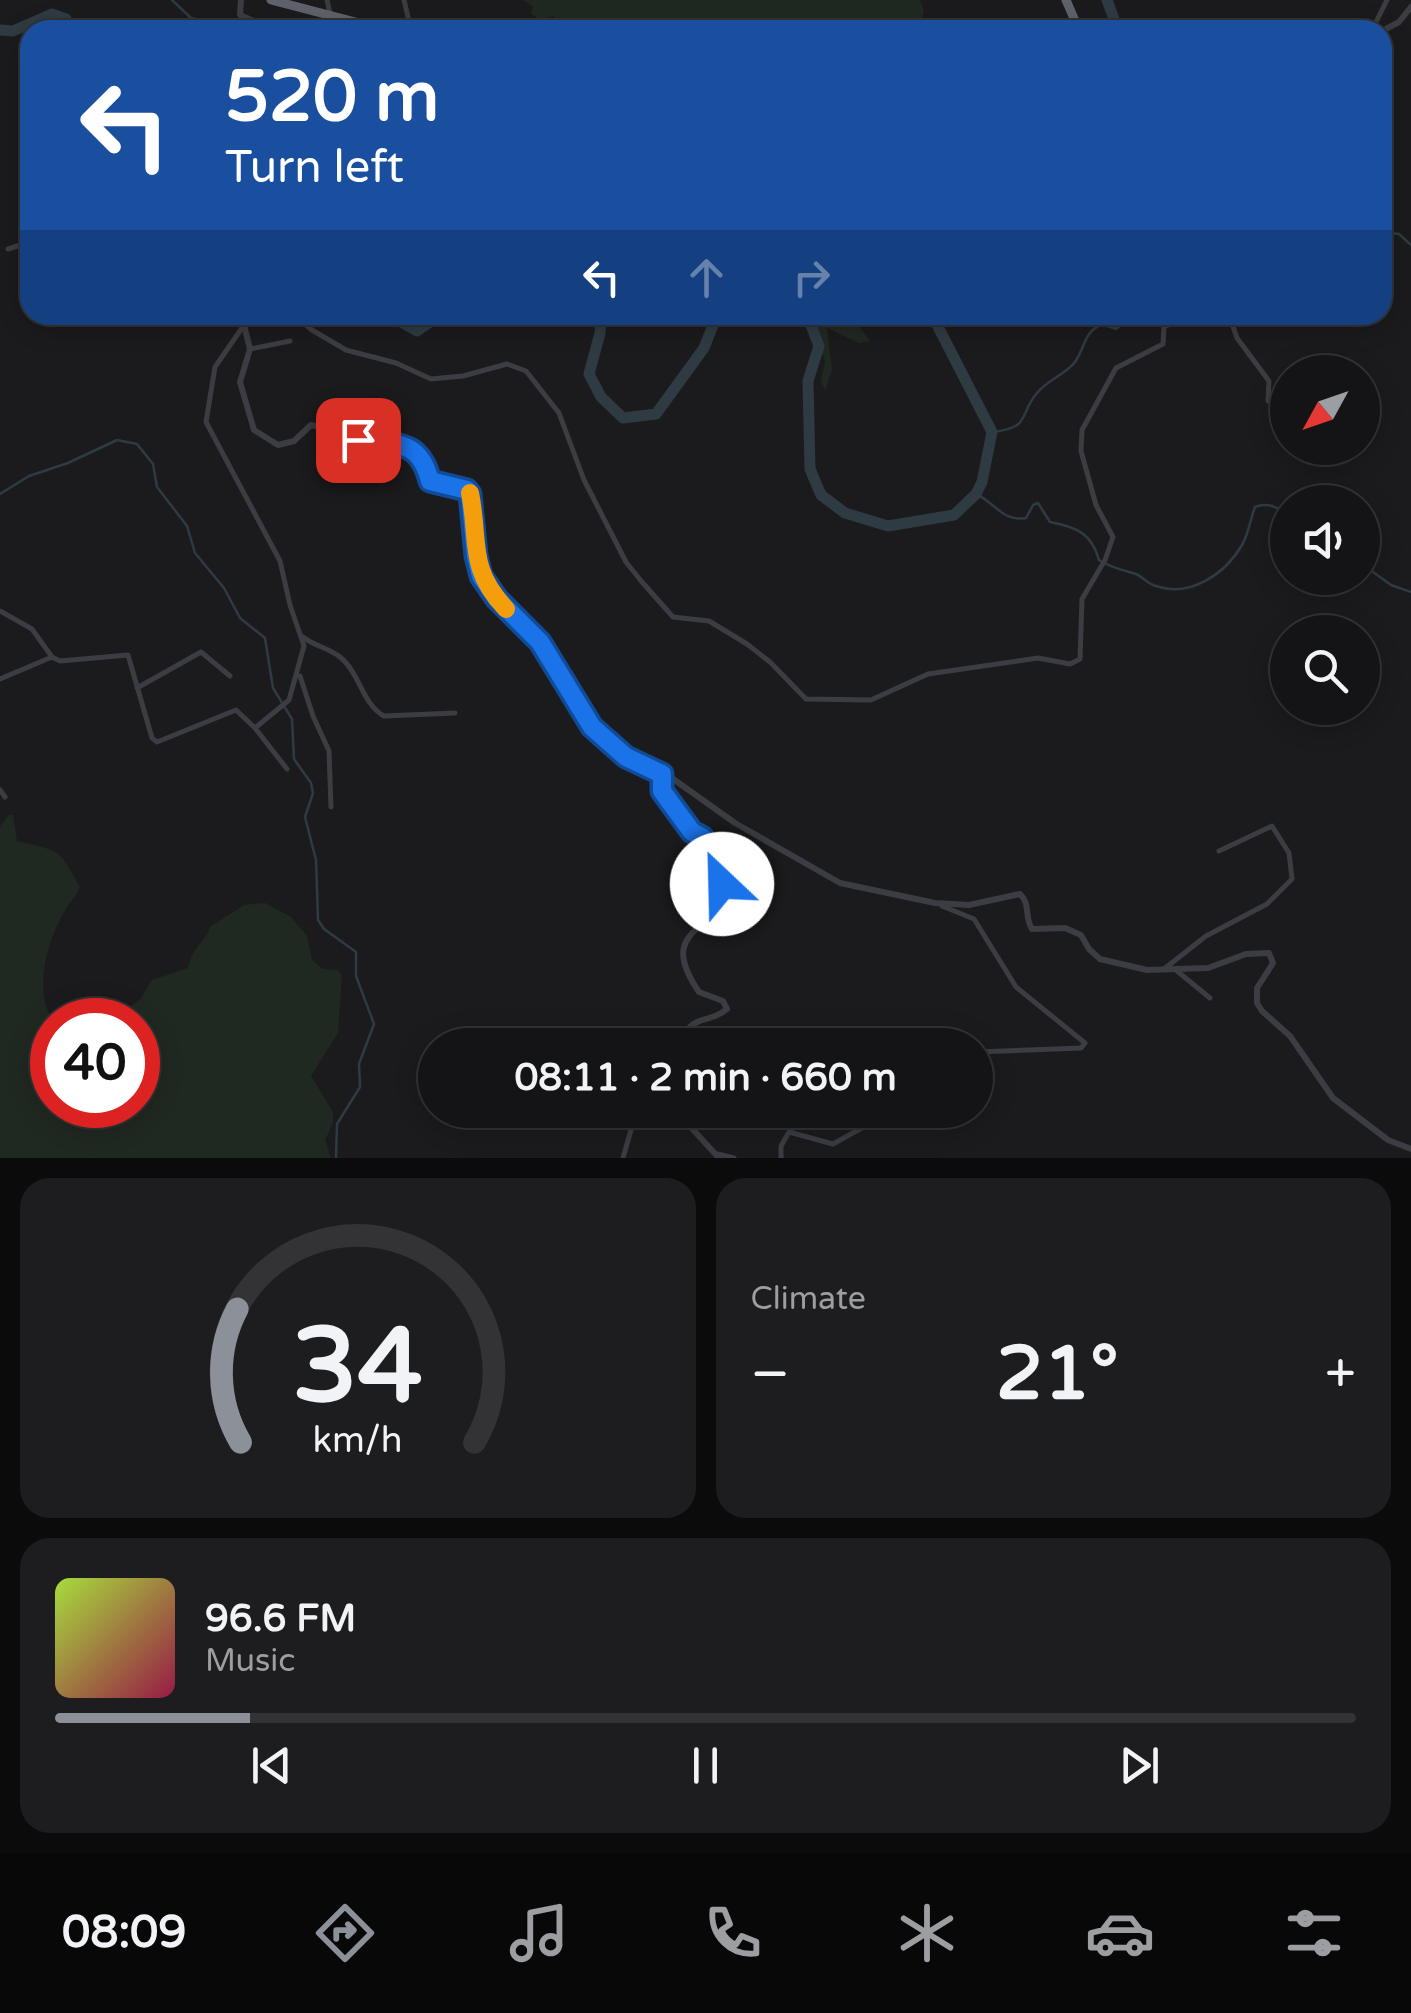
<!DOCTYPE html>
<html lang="en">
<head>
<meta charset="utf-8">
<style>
  :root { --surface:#141416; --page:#1d1d1f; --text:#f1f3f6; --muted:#9d9ea1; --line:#333335; --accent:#8c9099 }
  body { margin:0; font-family:"Varela Round",sans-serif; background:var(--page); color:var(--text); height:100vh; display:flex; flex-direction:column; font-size:38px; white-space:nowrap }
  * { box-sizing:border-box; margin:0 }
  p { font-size:32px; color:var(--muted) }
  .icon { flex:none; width:55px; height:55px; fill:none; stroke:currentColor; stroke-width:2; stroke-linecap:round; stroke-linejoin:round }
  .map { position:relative; height:1158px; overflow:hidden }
  .drawer { display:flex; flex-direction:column; gap:20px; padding:20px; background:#0b0b0c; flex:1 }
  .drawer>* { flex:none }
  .top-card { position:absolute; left:20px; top:20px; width:1372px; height:305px; border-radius:30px; box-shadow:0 5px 25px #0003,0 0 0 2px var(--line); background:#1a4fa0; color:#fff; overflow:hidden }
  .needle { width:65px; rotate:230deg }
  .buttons { position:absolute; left:1270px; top:355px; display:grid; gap:20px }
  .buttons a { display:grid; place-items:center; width:110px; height:110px; border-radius:50%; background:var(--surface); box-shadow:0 5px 25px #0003,0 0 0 2px var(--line); font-size:50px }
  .speed { position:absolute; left:30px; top:998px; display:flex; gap:20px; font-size:50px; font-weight:700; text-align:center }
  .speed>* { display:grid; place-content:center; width:130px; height:130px; border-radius:50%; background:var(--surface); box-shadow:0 5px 25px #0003,0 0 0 2px var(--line); line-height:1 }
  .speed .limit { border:15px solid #d22; background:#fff; color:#111 }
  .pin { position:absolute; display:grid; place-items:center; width:85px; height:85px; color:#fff; margin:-42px; border-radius:20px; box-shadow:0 5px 15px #0006 }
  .me { position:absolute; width:110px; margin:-55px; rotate:336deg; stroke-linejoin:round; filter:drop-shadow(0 0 8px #0008) }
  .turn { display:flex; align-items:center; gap:35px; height:210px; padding:0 40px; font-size:45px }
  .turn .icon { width:130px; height:130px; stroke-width:2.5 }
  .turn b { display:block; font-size:70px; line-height:85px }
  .lanes { display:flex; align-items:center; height:95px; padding:0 40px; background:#0003; justify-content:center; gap:50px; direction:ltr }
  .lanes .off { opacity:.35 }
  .big { font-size:75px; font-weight:700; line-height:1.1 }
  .drawer .widget { flex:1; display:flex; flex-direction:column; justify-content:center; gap:15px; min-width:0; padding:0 35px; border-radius:30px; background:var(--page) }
  .drawer .dial { align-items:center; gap:0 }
  .dial svg { height:260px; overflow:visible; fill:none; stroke:var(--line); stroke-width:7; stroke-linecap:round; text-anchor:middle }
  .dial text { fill:var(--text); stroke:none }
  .song { display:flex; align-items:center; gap:30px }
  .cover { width:120px; height:120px; border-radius:15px; background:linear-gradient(135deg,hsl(80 70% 55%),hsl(340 70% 35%)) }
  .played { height:10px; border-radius:5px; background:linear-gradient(90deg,var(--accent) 15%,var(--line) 15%) }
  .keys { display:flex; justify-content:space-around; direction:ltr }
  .heat { display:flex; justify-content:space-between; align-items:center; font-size:55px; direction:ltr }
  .drawer .tiles { flex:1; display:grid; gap:20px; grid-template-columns:1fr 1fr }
  .widget:last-child { grid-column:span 2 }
  .trip { position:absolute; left:418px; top:1028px; width:575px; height:100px; border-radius:50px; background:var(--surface); box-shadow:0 5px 25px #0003,0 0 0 2px var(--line); font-weight:700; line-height:100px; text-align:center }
  .tab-bar { display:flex; height:160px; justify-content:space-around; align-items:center; background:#080809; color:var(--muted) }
  .tab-bar .icon { width:70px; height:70px }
  .tab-bar .selected { color:var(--accent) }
  .tab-bar b { font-size:45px; color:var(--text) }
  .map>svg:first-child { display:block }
  .green { fill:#202921 }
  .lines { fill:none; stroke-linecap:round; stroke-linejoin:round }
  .stream { stroke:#2f3b42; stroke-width:2.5 }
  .river { stroke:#2f3b42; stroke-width:11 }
  .minor { stroke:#3b3d42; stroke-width:5 }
  .tertiary { stroke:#3b3d42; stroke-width:6 }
  .trunk { stroke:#5f626a; stroke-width:9 }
  .route-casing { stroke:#114b97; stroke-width:25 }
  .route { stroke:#1a73e8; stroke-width:18 }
  .slow { stroke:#f59e0b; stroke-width:18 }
</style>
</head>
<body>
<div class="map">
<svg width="1411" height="1158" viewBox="0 0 1411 1158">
  <rect width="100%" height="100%" fill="#1b1b1d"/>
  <path class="green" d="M523,0h397l4,11 -5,19h-353l-13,-14 -12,6 -10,-9 2,-6z
    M814,315h36l20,26 -11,2 -32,-15 5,42 -7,20 -4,-8 4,-20z
    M9,815h4l4,26c41,10 42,6 63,46 -4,10 -12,17 -17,27 -16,28 -30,79 -10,106l-1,85h86v-85h-49c14,-10 34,-7 48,-18 6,-5 10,-15 15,-22l36,-12c5,-23 17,-25 22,-41l34,-22 21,-2 26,14 16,19 5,24 11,9 15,1 4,5 -4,58 -27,43 22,36v11l-8,17 6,18h-331v-332z"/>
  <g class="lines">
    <path class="stream" d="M172,0l19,18 55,12
      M1382,232l17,2 12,11
      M992,432c40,-4 26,-17 45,-39 10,-13 28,-18 38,-31 11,-16 8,-29 27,-38l14,5 17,-14
      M0,494l29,-18 39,-13 49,-23 20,4 16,20 4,23 30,39 8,27 29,35 16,30 25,20 8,50 19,31 2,40 17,24 2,10 -8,24 11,43 2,60 6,9 32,23v24l18,48 -15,40 1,23 -23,37 -1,34
      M976,494c20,9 26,28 50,24l7,-13 5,-2 12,19c27,5 42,12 49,38 12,8 24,10 37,14 7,3 12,10 20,12 34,12 69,-12 86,-41 7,-12 8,-25 13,-38 13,-5 23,0 33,9
      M1362,564l29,21 20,7"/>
    <path class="river" d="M1107,0l11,30
      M0,30l13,1 39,-17 14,5 -1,11
      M389,315l28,16 23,-16
      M601,315l-1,18 -11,41 12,23 22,21 33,-4 48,-66 13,-33
      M807,315l12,31 -11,35 2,88 11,26 24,18 43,13 66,-11 22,-21 6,-12 10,-50 -60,-117"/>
    <path class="minor" d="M327,0l3,13
      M404,0l7,30
      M1372,30l15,-30
      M8,249l22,-7
      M294,315l18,15 34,20 50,13 35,16 32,-3 44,-12 19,7 33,42 25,67 42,82 16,20 31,35 36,4 38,23 23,18 36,37 65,1 57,-26 110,-16 32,6 10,-5 2,-60 23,-39 8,-23 -17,-32 -15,-54 1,-21 34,-62 47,-24 1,-17 24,-12
      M1201,315l29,3 7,20 32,43 -1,20 20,-8
      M59,317l3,-2
      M250,349l40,-8
      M0,611l32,18 20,28 8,4 68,-6 24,83 5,4 79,-32 19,18 34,-28 15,-54 -14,-41 -10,-44 -74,-139 9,-55 29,-42
      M303,637c11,9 26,11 37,20 20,16 22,47 44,59l71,-3
      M300,676l13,40 16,35 2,56
      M0,679l52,-22
      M137,688l64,-36 29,24
      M255,728l32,41
      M0,790l5,7
      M942,906l32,13 42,68 69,56 -4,5 -106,4
      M1164,969l42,-33 61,-32 25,-25 -3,-26 -17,-27 -53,25
      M1177,971l33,27
      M718,1154l16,4
      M623,1158l8,-28 -1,-20
      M781,1158v-12l8,-14 44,12 61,-34"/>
    <path class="tertiary" d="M241,0l-1,15 34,15
      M1382,31l17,-9 12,-15
      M247,315l-3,10 6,24 -10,33 14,48 24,15 16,-4 17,-16c17,3 32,12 48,15 37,8 59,-4 70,41l38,9 3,5 5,61 6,20 16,23 43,42 52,86 33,30 44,19 66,47 105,60 95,20 34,2 51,-11c11,10 4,23 12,35l33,-1 16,7 8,14 11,10 47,11 61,-2 38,-14 23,-1 4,10 -16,25v15l5,8 28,25 43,62 55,42 23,9
      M661,774c-3,40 55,64 61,104 9,58 -72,42 -23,114l24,9 4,8c-20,17 -38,3 -45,36
      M612,1045c16,-16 34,-15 51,0
      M675,1110l44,48"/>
    <path class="trunk" d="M271,0l115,30
      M1066,0l13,30"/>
  </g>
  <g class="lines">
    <g class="route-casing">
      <path id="route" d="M358,440c37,5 61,-2 72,41l37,9 3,4 6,62 5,20 16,23 43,43 52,85 34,30 36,17v17l30,41 10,5 17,30 3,17"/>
    </g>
    <use href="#route" class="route"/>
    <path class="slow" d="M470,493c10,49 -3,74 36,116"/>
  </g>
</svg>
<div class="buttons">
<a><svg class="needle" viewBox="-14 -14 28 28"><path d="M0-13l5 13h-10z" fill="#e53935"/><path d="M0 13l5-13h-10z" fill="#9d9ea1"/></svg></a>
<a><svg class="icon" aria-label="sound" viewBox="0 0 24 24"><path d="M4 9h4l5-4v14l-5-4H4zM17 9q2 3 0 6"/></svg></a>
<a><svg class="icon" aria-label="search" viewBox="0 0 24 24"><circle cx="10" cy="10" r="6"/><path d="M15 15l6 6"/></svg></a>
</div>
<div class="speed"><div class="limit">40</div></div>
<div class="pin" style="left:358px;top:440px;background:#d93025"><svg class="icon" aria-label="arrive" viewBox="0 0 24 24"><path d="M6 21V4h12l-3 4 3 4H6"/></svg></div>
<svg class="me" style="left:722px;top:884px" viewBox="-20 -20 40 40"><circle r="19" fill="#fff"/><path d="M0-13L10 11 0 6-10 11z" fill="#1a73e8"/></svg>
<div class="trip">08:11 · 2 min · 660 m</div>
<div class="top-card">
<div class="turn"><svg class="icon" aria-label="left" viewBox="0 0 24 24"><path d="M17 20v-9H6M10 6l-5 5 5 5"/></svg><div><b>520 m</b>Turn left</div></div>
<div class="lanes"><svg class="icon" aria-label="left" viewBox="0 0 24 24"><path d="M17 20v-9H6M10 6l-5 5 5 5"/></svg><svg class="icon off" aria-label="ahead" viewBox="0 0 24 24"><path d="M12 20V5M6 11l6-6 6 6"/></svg><svg class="icon off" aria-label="right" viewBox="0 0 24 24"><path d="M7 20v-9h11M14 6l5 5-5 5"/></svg></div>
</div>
</div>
<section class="drawer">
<div class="tiles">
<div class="widget dial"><svg viewBox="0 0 100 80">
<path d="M14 69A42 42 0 1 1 86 69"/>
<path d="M14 69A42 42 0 0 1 13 28" stroke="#8c9099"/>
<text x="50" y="56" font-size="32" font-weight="700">34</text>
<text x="50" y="72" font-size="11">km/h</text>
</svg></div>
<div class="widget"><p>Climate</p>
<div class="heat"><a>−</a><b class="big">21°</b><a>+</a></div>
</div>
<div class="widget">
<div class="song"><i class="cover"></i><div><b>96.6 FM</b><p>Music</p></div></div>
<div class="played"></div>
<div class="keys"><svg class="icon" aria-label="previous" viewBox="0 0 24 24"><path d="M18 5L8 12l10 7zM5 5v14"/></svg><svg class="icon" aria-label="pause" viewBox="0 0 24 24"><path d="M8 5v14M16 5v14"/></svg><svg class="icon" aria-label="next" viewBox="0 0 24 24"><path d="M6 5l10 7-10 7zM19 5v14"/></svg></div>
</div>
</div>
</section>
<nav class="tab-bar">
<b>08:09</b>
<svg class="icon selected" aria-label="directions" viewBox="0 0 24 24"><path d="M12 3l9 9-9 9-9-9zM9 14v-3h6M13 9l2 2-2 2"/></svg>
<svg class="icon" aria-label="music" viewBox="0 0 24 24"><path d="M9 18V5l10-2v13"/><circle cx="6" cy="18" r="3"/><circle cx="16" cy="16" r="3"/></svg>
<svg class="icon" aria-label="phone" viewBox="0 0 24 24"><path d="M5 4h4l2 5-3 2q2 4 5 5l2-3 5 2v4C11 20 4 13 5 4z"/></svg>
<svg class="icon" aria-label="climate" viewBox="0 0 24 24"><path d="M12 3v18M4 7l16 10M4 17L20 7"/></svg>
<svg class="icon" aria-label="car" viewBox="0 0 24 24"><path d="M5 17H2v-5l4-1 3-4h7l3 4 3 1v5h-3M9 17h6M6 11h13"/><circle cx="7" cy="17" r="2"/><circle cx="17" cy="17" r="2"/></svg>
<svg class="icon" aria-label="filters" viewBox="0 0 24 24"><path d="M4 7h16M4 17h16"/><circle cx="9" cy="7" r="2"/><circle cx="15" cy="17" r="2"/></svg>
</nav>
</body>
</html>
